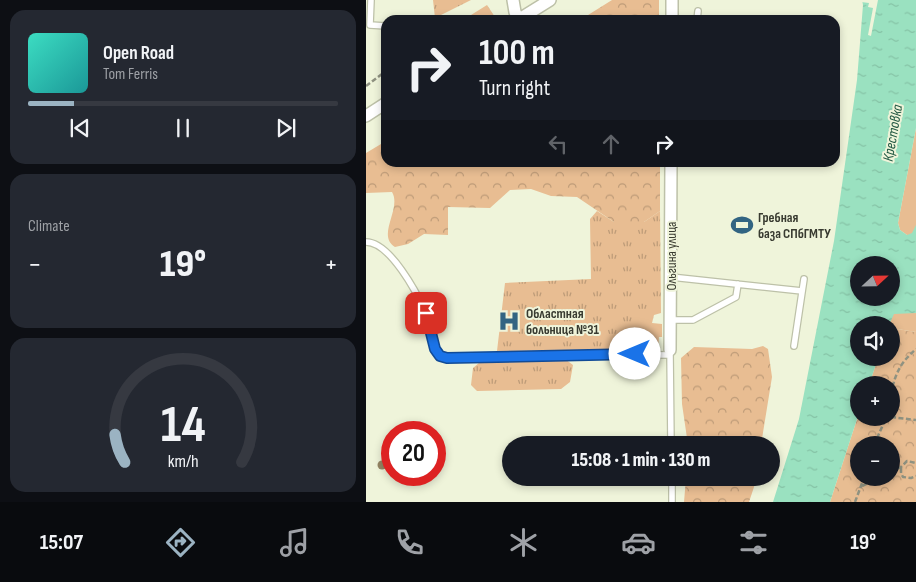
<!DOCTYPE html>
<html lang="en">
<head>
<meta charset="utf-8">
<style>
  :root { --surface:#171b24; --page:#242831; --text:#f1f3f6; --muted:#9ea1a6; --line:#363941; --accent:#9bb3c2 }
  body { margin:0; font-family:"Sofia Sans Condensed",sans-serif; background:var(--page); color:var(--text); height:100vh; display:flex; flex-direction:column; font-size:19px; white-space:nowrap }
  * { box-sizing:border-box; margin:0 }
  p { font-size:16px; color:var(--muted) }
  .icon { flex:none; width:28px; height:28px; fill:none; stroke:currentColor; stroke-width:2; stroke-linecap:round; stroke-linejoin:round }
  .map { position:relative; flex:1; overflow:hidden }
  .sheet { display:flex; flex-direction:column; gap:10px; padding:10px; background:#0d0f14; width:366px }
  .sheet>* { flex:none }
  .hud { position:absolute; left:15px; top:15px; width:459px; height:152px; border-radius:15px; box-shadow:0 2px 8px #0003; background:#171b24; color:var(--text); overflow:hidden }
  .needle { width:32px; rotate:68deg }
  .buttons { position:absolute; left:484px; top:256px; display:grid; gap:10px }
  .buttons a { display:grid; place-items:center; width:50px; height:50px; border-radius:50%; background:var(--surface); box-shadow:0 2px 8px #0003; font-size:25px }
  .speed { position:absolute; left:15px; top:421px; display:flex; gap:10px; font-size:25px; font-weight:700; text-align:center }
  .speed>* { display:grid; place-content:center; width:65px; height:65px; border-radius:50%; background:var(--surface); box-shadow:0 2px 8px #0003; line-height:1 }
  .speed .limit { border:8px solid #d22; background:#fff; color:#111 }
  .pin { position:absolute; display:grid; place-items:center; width:42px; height:42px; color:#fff; margin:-21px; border-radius:10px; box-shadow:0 2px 8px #0006 }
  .me { position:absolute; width:55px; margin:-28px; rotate:270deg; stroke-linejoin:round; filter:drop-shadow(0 0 4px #0008) }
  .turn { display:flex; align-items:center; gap:18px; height:105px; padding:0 15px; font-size:22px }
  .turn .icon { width:65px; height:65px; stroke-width:2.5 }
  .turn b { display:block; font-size:35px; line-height:42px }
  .lanes { display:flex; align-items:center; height:48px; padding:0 15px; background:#0003; justify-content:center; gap:25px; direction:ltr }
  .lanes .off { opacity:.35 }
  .big { font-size:38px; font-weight:800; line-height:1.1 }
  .sheet .tile { flex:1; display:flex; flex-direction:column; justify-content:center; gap:8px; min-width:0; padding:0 18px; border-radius:15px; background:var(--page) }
  .sheet .dial { align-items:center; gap:0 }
  .dial svg { height:130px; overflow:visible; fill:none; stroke:var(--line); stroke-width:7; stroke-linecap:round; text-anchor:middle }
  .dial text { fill:var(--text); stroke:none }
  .song { display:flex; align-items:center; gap:15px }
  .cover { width:60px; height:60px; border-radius:8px; background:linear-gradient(135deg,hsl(170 70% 55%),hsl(180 70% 35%)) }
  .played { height:5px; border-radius:2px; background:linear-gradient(90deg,var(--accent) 15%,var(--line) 15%) }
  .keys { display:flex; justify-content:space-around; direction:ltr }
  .heat { display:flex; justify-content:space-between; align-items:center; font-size:28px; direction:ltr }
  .trip { position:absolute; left:136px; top:436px; width:278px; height:50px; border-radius:25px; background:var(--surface); box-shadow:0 2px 8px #0003; font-weight:800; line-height:50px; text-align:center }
  .dock { display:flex; height:80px; justify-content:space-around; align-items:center; background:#090b0e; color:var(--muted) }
  .dock .icon { width:35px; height:35px }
  .dock .active { color:var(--accent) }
  .dock b { font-size:22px; color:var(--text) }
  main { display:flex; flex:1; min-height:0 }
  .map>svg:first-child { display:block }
  .grass { fill:url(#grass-tufts) }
  .forest { fill:url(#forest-crowns); fill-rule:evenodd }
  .park { fill:#e8bd92 }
  .water { fill:url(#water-ripples); fill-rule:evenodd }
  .pier { fill:#eff4da }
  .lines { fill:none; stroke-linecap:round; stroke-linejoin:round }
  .service-casing { stroke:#bdc1a8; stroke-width:8 }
  .minor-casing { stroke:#bdc1a8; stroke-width:14 }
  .path { stroke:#8f9281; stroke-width:2.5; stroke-dasharray:5 2.5; stroke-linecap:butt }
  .service { stroke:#fff; stroke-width:5.5 }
  .minor { stroke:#fff; stroke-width:11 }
  .tree { fill:#958664 }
  .route-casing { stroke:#114b97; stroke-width:12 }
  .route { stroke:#1a73e8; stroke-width:9 }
  .labels { text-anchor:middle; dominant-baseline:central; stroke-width:4; stroke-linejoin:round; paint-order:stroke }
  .poi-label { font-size:14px; font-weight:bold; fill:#383a30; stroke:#eff4da; text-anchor:start }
  .street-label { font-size:14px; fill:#383a30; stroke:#eff4da }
  .water-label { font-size:15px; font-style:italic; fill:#225842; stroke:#eff4da }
</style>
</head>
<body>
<main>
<section class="sheet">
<div class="tile">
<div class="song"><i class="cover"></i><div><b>Open Road</b><p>Tom Ferris</p></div></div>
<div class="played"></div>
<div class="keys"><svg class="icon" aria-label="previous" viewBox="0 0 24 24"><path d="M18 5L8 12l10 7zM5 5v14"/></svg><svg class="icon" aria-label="pause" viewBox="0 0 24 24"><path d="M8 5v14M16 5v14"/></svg><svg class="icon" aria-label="next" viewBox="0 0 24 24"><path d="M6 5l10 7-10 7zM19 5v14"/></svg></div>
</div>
<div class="tile"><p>Climate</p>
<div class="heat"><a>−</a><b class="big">19°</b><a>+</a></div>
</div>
<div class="tile dial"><svg viewBox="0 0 100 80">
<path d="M14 69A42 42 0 1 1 86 69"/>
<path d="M14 69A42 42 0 0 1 8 52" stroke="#9bb3c2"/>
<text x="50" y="56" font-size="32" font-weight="700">14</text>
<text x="50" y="72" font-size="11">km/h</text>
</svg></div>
</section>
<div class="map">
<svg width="550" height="502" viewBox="0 0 550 502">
  <defs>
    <pattern id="grass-tufts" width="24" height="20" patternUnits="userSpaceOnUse" patternTransform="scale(1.25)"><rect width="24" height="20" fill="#e8bd92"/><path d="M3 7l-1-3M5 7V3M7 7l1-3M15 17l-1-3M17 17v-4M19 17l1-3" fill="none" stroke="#bd9b78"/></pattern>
    <pattern id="forest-crowns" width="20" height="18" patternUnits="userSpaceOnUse" patternTransform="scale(1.25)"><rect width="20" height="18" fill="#e8bd92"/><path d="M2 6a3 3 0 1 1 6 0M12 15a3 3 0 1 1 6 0" fill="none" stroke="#bd9b78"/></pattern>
    <pattern id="water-ripples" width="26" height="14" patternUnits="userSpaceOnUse" patternTransform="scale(1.25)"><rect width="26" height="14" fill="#9ae1c0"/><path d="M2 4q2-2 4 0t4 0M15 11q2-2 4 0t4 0" fill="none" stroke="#85c2a5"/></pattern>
  </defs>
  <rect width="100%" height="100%" fill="#eff4da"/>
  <path class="grass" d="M67,0h38l-36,18z
    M121,5l8,12 -5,3h-27z
    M231,211l17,11h30l16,-11 1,102 -7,2 -2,8 10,1v13h-3l-1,13 -161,1 8,-68 86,-4 -1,-60z
    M199,359l8,6 -3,17 -9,7 -84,2 -6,-6 2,-17 7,-6z"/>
  <path class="forest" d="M246,0h47v20h-79z
    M20,141v21l274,1v48l-16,11 -15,1 -15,-1 -37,-25 -26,-1 -20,-7 -21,1 -20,18 -42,-1v28l-24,-1 -16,10 -13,3c-19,-12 7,-38 -3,-55l-26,1v-40z
    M525,328l25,4v170h-86l28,-86 33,2v-33h-22l9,-27h13zM492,445h33v33h-33z
    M397,346l5,3 4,28 -11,68h-73l-6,-41 -1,-46 13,-11 58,2z
    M320,478h70l-2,9 -5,15h-65z"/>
  <path class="park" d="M550,128v204l-25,-4v-3h-2l18,-90 -7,-5 -2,-7z"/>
  <path class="water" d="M496,0h54v128l-18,95 2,7 7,5 5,-2 4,-8v88l-22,1 -5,11h-31v33h20l-9,27h-11v31l-28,86h-57l26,-83 35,-178 23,-161 6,-75zM492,265h33v33h-33z"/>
  <path class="pier" d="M496,0h16l-7,36 -3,-1 5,-27 -5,-1 1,-4 -8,-1z"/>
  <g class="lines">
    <g class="service-casing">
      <path id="service" d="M5,0l-1,25 16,1
        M331,20l1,-9
        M0,242c24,0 51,51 60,71 5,11 4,26 9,37 3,6 7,7 12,8l134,-4 89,1
        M305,277l131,14
        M305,320h22l43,-23 2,-13
        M428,346l10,-67
        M304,352l1,93
        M306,478v24"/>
    </g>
    <g class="minor-casing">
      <path id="minor" d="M147,0l2,12 4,8
        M152,20l32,-20
        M306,20v-20
        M0,116l20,-13
        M304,350l1,-188"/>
    </g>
    <path class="path" d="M0,86l20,-15
      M525,394c4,-20 9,-31 25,-45
      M525,417l25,3
      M508,445l12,-27
      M535,468v5l2,4 8,1 5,-2
      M525,472l10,-5 6,-6 9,2
      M496,486l18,-8
      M489,502l9,-24"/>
    <use href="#service" class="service"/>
    <use href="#minor" class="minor"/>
  </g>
  <circle class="tree" cx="16" cy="465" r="4.5"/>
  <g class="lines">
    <g class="route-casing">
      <path id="route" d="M60,313l9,36 5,7 7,2 188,-4"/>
    </g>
    <use href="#route" class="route"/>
  </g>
  <defs>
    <g id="stadium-bare" transform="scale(1.725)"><path d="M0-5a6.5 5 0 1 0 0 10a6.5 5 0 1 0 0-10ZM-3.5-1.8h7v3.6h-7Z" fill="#326482" stroke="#eff4da" stroke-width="2.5" paint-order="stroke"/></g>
    <g id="hospital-bare" transform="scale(1.725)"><path d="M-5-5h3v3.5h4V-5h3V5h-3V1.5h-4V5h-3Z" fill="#326482" stroke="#eff4da" stroke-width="2.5" paint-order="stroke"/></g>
  </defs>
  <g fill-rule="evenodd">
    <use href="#stadium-bare" x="376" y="225"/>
    <use href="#hospital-bare" x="143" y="321"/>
  </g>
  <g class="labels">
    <g class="poi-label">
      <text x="392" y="217">Гребная<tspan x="392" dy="16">база СПбГМТУ</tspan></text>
      <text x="160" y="313">Областная<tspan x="160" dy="16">больница №31</tspan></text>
    </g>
    <g class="street-label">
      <text transform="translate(305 256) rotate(-90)">Ольгина улица</text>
    </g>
    <g class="water-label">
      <text transform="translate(527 133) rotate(-80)">Крестовка</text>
    </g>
  </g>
</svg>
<div class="buttons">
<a><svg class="needle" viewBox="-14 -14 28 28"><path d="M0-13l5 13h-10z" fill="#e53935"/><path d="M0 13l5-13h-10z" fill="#9ea1a6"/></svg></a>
<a><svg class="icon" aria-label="sound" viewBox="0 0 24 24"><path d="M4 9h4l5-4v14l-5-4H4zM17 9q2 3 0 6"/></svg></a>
<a>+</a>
<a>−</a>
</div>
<div class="speed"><div class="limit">20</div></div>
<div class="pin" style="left:60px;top:313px;background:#d93025"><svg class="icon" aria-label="arrive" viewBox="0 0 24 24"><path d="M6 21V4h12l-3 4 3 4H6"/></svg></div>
<svg class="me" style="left:269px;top:354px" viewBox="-20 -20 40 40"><circle r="19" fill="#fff"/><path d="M0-13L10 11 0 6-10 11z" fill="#1a73e8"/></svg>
<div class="trip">15:08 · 1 min · 130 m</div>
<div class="hud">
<div class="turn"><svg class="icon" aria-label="right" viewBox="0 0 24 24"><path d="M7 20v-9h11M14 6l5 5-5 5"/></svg><div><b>100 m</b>Turn right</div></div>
<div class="lanes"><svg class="icon off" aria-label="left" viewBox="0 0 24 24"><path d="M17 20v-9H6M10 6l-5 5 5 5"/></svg><svg class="icon off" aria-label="ahead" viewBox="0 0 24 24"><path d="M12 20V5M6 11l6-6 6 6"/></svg><svg class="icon" aria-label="right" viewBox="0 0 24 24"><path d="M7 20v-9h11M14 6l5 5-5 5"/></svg></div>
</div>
</div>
</main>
<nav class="dock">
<b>15:07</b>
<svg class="icon active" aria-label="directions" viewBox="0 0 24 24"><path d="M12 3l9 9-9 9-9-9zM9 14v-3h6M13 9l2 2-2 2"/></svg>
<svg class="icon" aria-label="music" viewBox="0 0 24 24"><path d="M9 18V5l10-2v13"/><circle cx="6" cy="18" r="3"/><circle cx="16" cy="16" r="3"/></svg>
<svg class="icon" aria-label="phone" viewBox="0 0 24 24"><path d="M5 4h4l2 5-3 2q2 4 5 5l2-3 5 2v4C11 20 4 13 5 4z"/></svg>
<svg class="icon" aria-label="climate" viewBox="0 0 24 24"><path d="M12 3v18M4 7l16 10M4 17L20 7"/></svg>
<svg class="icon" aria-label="car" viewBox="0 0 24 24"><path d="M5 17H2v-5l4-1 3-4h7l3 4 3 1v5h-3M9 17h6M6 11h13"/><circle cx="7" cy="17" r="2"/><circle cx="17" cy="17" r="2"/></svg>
<svg class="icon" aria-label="filters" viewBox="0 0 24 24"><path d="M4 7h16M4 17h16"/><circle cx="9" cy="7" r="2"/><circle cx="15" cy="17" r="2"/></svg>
<b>19°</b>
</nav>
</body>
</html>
